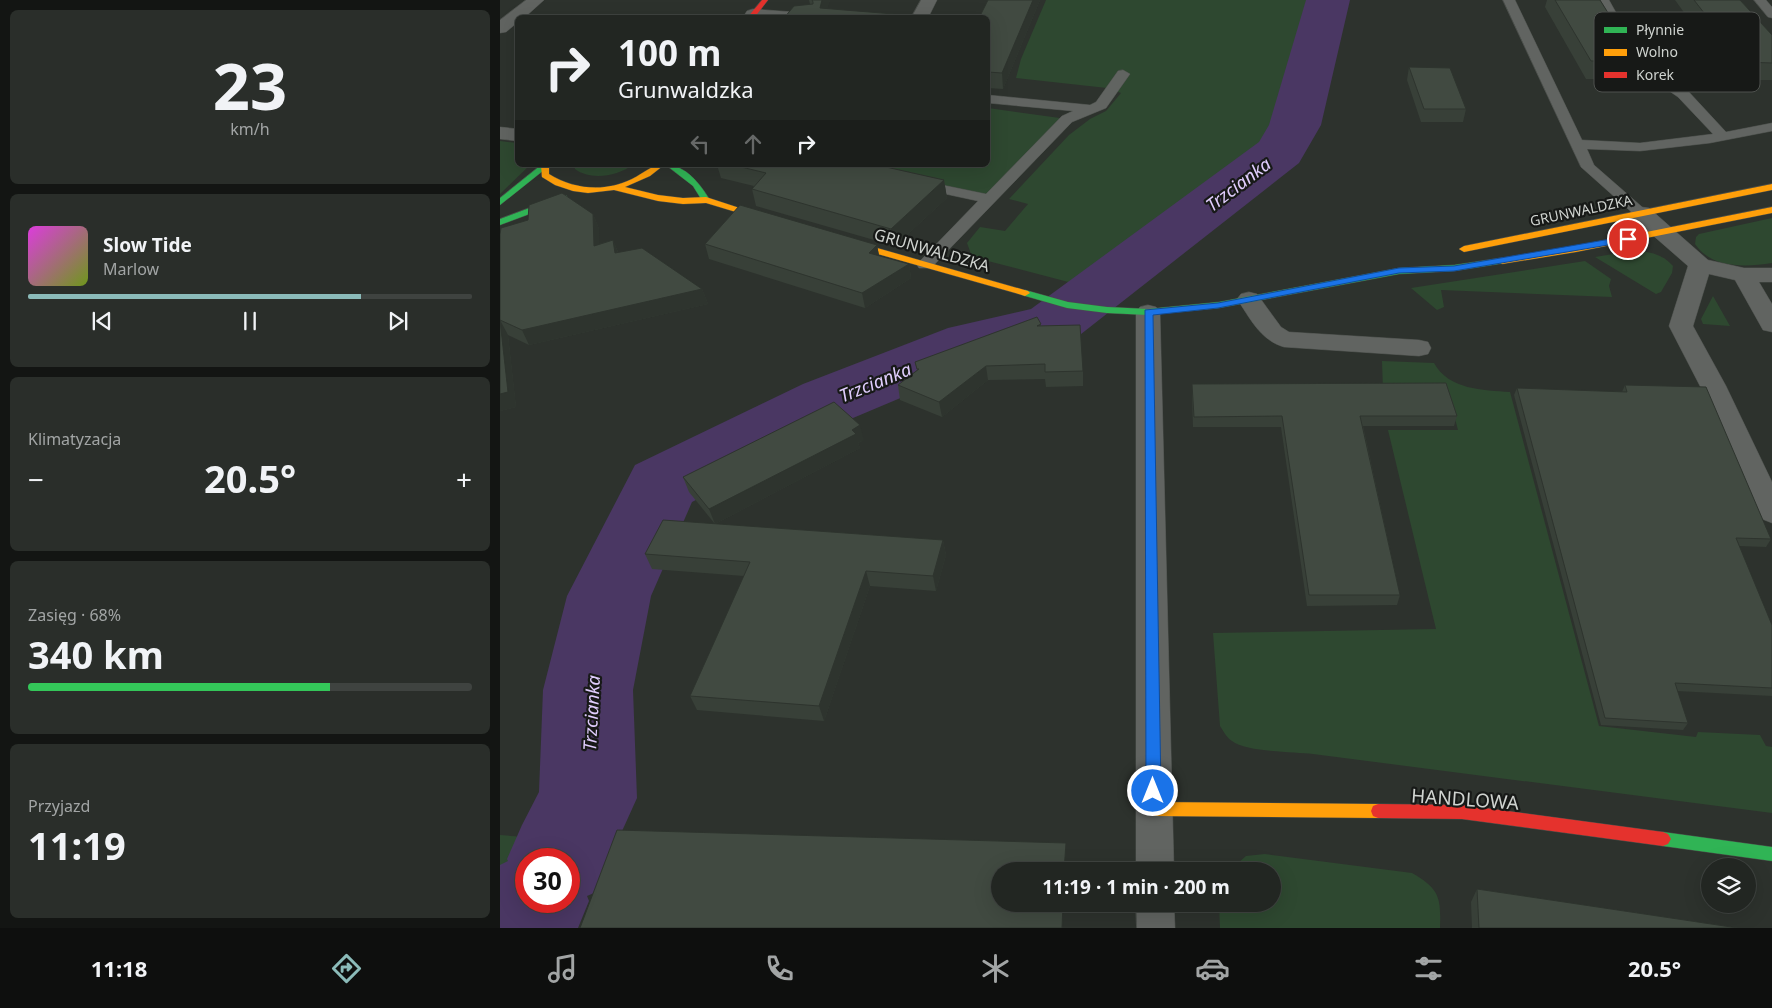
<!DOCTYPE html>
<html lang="pl">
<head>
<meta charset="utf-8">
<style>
  :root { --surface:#222622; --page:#2a2e2a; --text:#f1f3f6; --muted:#a2a5a5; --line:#3f4340; --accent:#8bbbb9 }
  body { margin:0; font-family:"Noto Sans",sans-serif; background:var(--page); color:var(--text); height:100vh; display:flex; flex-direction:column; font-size:19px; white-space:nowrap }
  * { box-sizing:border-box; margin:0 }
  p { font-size:16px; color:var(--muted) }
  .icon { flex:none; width:28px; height:28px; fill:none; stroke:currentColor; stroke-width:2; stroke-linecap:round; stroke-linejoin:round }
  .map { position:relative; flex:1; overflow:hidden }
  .details { display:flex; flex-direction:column; gap:10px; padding:10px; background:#131513; width:500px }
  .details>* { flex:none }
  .hud { position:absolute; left:15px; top:15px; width:475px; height:152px; border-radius:8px; box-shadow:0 5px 20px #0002,0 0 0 1px var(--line); background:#222622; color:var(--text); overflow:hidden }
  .buttons { position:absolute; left:1201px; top:858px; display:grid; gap:10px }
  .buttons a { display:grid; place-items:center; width:55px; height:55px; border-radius:50%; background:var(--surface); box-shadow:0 5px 20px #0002,0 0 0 1px var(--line); font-size:25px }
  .speed { position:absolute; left:15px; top:848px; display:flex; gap:10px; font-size:25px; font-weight:700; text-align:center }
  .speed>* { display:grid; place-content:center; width:65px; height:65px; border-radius:50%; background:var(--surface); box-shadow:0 5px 20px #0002,0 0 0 1px var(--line); line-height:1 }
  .speed .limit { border:8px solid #d22; background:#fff; color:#111 }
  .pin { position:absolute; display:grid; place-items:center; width:42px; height:42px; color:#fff; margin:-21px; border:2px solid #fff; border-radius:50%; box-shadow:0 1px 5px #0007 }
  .me { position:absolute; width:55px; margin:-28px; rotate:0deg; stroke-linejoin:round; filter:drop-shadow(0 0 4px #0008) }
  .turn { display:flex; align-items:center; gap:18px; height:105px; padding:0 20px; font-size:22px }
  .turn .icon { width:65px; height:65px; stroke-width:2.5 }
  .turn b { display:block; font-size:35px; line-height:42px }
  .lanes { display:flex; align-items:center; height:48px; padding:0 20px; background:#0003; justify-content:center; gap:25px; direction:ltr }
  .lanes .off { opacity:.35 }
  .big { font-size:38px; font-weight:700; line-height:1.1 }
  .details .card { flex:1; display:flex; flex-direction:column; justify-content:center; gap:8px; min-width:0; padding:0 18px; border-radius:8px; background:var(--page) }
  .details .dial { align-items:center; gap:0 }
  .dial b { font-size:65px; line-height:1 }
  .song { display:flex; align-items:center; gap:15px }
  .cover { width:60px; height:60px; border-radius:8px; background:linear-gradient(135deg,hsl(300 70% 55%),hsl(80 70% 35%)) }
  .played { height:5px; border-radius:2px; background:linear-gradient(90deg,var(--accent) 75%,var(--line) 75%) }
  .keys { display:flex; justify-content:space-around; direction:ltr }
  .heat { display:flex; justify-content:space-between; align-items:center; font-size:28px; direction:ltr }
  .charge { height:8px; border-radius:4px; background:linear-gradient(90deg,#34c759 68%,var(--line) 0) }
  .trip { position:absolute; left:491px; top:862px; width:290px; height:50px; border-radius:25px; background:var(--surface); box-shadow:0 5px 20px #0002,0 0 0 1px var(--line); font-weight:700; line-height:50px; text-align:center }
  .tab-bar { display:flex; height:80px; justify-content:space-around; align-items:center; background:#0e0f0e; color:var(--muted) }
  .tab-bar .icon { width:35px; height:35px }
  .tab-bar .active { color:var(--accent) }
  .tab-bar b { font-size:22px; color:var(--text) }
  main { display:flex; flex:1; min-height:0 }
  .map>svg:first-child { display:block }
  .green { fill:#2e4830 }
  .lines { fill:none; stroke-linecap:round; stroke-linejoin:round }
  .river { fill:#4a3763; fill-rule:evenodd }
  .lane-casing { stroke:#4a4e4a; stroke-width:1 }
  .street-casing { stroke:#4a4e4a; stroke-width:1 }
  .fast-casing { stroke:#4a4e4a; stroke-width:1 }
  .slow-casing { stroke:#4a4e4a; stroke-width:1 }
  .jam-casing { stroke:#4a4e4a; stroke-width:1 }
  .lane { fill:#616461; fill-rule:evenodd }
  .street { fill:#616461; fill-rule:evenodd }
  .fast { fill:#30b455; fill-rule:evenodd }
  .slow { fill:#ff9f0a; fill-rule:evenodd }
  .jam { fill:#e5322d; fill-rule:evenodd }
  .wall { fill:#384038 }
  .shaded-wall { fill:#2e342e }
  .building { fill:#414a41; stroke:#2e342e }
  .route { fill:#1a73e8; stroke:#114b97 }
  .labels { text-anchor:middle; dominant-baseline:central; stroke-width:4.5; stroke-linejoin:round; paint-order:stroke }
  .far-street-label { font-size:14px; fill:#cfd3cf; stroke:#171917 }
  .street-label { font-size:16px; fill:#cfd3cf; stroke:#171917 }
  .water-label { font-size:18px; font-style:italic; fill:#e0cdfd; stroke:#171917 }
  .near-street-label { font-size:19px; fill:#cfd3cf; stroke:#171917 }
  .key { fill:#171917; stroke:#4e514e; stroke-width:1 }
  .key-label { font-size:14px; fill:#cfd3cf }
</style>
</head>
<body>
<main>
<section class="details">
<div class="card dial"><b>23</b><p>km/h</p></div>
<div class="card">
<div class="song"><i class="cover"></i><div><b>Slow Tide</b><p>Marlow</p></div></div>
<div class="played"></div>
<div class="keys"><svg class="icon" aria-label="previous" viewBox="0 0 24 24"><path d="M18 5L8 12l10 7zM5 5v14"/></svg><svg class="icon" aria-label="pause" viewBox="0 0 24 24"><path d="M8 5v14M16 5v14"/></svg><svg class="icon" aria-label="next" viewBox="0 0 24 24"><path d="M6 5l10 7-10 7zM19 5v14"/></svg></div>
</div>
<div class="card"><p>Klimatyzacja</p>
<div class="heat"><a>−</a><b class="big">20.5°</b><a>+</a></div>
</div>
<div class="card"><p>Zasięg · 68%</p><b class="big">340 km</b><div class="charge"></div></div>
<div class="card"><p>Przyjazd</p><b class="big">11:19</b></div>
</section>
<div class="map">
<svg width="1272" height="928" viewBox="0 0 1272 928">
  <rect width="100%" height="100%" fill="#2d322d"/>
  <path class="green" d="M546,0h279l-33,125 -15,27 -179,135 -22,-3 -92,-24 -13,-6 -4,-11 13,-16 25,4 23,-27 -19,-5 60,-64 21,-16 16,-8 15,-18 -14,-5 -91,-10 5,-19z
    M488,108l79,11 -77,80 -144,-34h142z
    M0,141l17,2 1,22h12l-30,29z
    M74,165h59c-16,11 -42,16 -58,4z
    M1272,218v45c-27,4 -60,6 -77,-19l1,-7 3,-3z
    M1132,251c16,0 31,3 41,15l-1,7 -11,19 -5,2 -61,-37z
    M1085,261l26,18 -2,7 3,11 -171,-7 3,17 -7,3 -26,-22z
    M1213,296l17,30 -27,-2 -2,-5z
    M882,361l52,2c15,27 49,27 76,29l89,334 97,11 2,-5 62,3 6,11 6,1v66l-459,-59c-19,-2 -67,-2 -81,-13 -6,-4 -8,-9 -12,-15l-7,-93 223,-4 -48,-199h70l-10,-38 -65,-1z
    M0,835l64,5 -9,19h-29v42h6l-18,27h-14z
    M765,854l147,19c28,16 29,25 28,55h-220l-1,-24h53v-33h-43l17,-15z"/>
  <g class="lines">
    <path class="river" d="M806,0h44l-29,125 -22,38 -223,175 -83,21 -140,59 -161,84 -41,94 -18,94 4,108 -43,95 -7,3 2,5 -11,27h-78v-63l8,-4 -1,-2 15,-34 17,-33 4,-102 24,-94 68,-131 168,-81 145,-56 83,-19 228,-167 10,-17zM26,859h43v42h-43z"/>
    <g class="lane-casing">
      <path id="lane" d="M1003,0h12l67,140 58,3 73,-9 -35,-37 -45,-31 -36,-66h12l34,61 45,30 38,41 46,-9v8l-62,12 -70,8 -53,-2 7,16 55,48 -3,3h-10l-55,-49z
        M1254,0h12l6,7v11l-4,-1z
        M623,70l7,4 -24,34 -34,14 -141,146h-12l-2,-3 2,-3 59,-61 -65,-14 -2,-3 2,-3 5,-1 68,14 76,-78 11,-5 -85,-8v-8l102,10 6,-3 22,-31z"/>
    </g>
    <g class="street-casing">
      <path id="street" d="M26,0h18l-20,18h-6v4l-12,10 -6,1v-13z
        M421,0h16l-9,18h-17z
        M253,9l54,4 6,2 2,3 -68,-1 -2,-3 2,-3z
        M0,127l18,2v12l-18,-2z
        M1141,207l8,1 59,52 36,8h28v14h-13l13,22v28l-9,-2 -28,-50 -26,-6 -16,52 33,60 46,96v41l-10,-4 -4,-7 -58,-126 -31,-60 19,-60 -55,-48 -3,-5 3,-5z
        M749,292l8,2 24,33 8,5 130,8 9,2 3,6 -3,6 -9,2 -135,-9c-24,-7 -34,-29 -47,-48l4,-5z
        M648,305l8,2 4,5 14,559h-38v-559l4,-5z
        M636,904h38l1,24h-38z"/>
    </g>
    <g class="fast-casing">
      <path id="fast" d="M41,165l8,1 -49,39v-7z
        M166,165c20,0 34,19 44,35l-1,2h-6l-10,-16z
        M64,195l3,1v4l-67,25v-6z
        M1002,258l5,3 -2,2 -51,8 -55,3 -180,34 -71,7 -41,-2 -40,-5 -45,-13 -2,-2 5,-3 43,12 39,5 41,2 71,-7 180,-34 55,-3z
        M1163,832l109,15v14l-109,-15 -5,-2 -3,-5 3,-5z"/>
    </g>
    <g class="slow-casing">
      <path id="slow" d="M41,165h8v9c26,16 56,18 83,5 12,-6 19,-14 32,-14l-14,11 -25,11 33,8 25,3 23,-1 70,23 -4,3 -66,-20 -23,1 -25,-3 -44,-11 -26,3 -15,-2 -18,-6 -13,-8z
        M1272,184v6l-308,62 -5,-3 5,-3z
        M1272,207v6l-196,39 -74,12 -5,-3 5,-3 74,-12z
        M342,238l186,53 2,2 -5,3 -3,-1 -183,-52 -1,-2z
        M653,802l225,2 5,2 2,5 -2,5 -5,2 -225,-2 -5,-2 -2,-5 2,-5z"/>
    </g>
    <g class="jam-casing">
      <path id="jam" d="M262,0h6l-14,18h-7z
        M878,804l84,1 201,27 5,2 3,5 -3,5 -5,2 -201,-27 -84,-1 -5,-2 -2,-5 2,-5z"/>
    </g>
    <use href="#lane" class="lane"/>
    <use href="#street" class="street"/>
    <use href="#fast" class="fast"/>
    <use href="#slow" class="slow"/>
    <use href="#jam" class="jam"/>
  </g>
  <path class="wall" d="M309,0h21l-3,8 -43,10 26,-14z
    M540,0l-37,89 -15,-1v-70z
    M1047,0h53l10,16 28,33 -2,5 4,7 -6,18h-48l-41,-72z
    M1175,0h65l32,35v45h-34l-9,-12 -73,-1 -12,-7 -14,-26 6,-17 52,1z
    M909,67l57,42 -3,13h-42l-14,-42z
    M217,165h160l67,15 3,18 -52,48 -139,-40 -4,-17 2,-3 -33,-8z
    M93,214l6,15v15l14,-4 5,12 84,37 6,15 -179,41 -21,-10 8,72 -16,4v-177z
    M205,244l172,1 2,11 30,8 2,14 -46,30 -156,-49z
    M541,324v2l42,45v15l-37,1 -1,-8 -57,1 -46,37 -42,-17 -2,-15 19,-15 -2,-8z
    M692,384l265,32 -3,10h-91l37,169 -3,10 -90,1 -26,-179h-88l-1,-32z
    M1125,385l146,154 -5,8 -27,-1 33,79v71l-95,-5 11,32 -5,7 -82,-5 -87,-330 3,-7 105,4z
    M364,440l-6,3 2,5 -145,76 228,16 3,15 -10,36 -66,-5 -46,135 -127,-11 -7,-14 54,-120 -92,-7 -7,-15 70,-30 -26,-32 -6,-15z
    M977,889l261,39h-266l-1,-26z"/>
  <path class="shaded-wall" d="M322,0h8l-5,18 -5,-10z
    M533,0h7l-37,89 -1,-16z
    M444,180l3,18 -52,48 -4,-17z
    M93,214l6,15 1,31 -6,-14z
    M113,240l6,15 -4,-2z
    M377,245l3,15 -11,-7z
    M409,264l2,14 -46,30 -3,-15z
    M202,289l6,15 -179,41 -7,-15z
    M0,320l8,15 8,72 -16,4z
    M486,366l2,14 -46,37 -3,-15z
    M360,425l4,15 -6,3 2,5 -145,76 -6,-15z
    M443,540l3,15 -10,36 -3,-15z
    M366,571l4,15 -46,135 -5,-15z
    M566,843v7l-1,21h-1z
    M563,904h1l-1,24h-1z"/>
  <path class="building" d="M312,0h10l-2,8 123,10h-159l10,-12 19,-2v-2z
    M488,0h45l-31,73 -14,-1v-54h-9z
    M1055,0h45l10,16h9l19,33h-6l8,12h-49z
    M1194,0h46l32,35v28l-27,-1 -10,-11 -73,-1 -12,-7 -14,-26 72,1z
    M909,67l41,1 16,41h-42z
    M233,165h144l67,15 -53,49 -139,-40 14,-16z
    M62,193l31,21 1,32 19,-6 2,13 27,-5 60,41 -180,41 -22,-10 8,72 -8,2v-160l1,-6 27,-8 1,-15z
    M240,205l137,40 -8,8 40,11 -47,29 -157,-49z
    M537,317l4,7 -4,2 43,-1 3,46 -38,1v-8l-59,2 -47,36 -41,-17 21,-16h-2l-2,-7z
    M946,383l11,33h-97l40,179h-91l-27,-179 -88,1 -2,-33z
    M1125,385l81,2 65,152 -35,-1 36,87v63l-97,-5 13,40 -83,-5 -88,-330 110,4z
    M334,402l26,23 -8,5 4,4 -147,75 -26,-32z
    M163,520l280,20 -10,36 -67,-5 -47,135 -129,-10 60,-134 -105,-8z
    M117,830l449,13 -2,28h-64v33h63l-1,24h-482z
    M977,889l261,39h-259z"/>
  <path class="route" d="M1128,236l4,1v4l-178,30 -55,2 -181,35 -65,7 8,476 -3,5 -5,2 -5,-2 -2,-5 -1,-481 73,-7 181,-35 55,-2z"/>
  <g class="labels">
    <g class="far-street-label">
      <text transform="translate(1081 210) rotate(-12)">GRUNWALDZKA</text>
    </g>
    <g class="street-label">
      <text transform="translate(432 250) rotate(16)">GRUNWALDZKA</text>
    </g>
    <g class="water-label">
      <text transform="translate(738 184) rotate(-37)">Trzcianka</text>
      <text transform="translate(375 382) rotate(-22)">Trzcianka</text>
      <text transform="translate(91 713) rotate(-87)">Trzcianka</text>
    </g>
    <g class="near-street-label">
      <text transform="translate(965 799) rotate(4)">HANDLOWA</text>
    </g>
  </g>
  <rect x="1094" y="12" width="166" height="80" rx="8" class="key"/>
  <rect x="1104" y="27" width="23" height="6" fill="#30b455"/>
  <rect x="1104" y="49" width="23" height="7" fill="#ff9f0a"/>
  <rect x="1104" y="72" width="23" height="6" fill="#e5322d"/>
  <g class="key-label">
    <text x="1136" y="35">Płynnie</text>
    <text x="1136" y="57">Wolno</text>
    <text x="1136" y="80">Korek</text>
  </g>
</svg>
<div class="buttons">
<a><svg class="icon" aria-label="layers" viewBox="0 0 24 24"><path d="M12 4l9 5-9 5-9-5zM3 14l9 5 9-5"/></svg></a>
</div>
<div class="speed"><div class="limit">30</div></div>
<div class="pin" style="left:1128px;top:239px;background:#d93025"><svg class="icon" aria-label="arrive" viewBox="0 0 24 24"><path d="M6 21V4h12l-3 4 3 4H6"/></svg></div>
<svg class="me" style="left:653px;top:791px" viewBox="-20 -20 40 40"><circle r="17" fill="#1a73e8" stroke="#fff" stroke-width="3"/><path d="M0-11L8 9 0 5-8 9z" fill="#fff"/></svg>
<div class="trip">11:19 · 1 min · 200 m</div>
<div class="hud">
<div class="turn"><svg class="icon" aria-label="right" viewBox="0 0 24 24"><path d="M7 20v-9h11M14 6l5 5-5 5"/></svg><div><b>100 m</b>Grunwaldzka</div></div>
<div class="lanes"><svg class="icon off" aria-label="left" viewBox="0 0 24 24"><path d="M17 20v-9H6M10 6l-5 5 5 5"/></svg><svg class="icon off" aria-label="ahead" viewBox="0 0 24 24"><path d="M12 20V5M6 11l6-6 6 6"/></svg><svg class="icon" aria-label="right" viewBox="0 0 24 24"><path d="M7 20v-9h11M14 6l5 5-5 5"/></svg></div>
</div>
</div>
</main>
<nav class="tab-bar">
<b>11:18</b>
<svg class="icon active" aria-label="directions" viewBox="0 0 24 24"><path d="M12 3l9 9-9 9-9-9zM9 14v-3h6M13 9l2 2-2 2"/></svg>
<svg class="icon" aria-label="music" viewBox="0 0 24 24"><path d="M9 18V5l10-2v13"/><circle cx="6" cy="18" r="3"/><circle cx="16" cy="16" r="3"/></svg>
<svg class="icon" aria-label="phone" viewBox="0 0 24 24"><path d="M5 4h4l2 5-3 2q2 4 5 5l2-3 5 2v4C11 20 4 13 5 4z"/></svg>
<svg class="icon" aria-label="climate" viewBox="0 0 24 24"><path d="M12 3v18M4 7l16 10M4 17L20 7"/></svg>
<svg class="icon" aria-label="car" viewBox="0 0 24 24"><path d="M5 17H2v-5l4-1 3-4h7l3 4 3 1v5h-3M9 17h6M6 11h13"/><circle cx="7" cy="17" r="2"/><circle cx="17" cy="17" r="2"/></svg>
<svg class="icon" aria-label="filters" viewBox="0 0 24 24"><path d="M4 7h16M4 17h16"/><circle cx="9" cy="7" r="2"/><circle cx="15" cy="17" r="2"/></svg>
<b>20.5°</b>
</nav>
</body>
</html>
